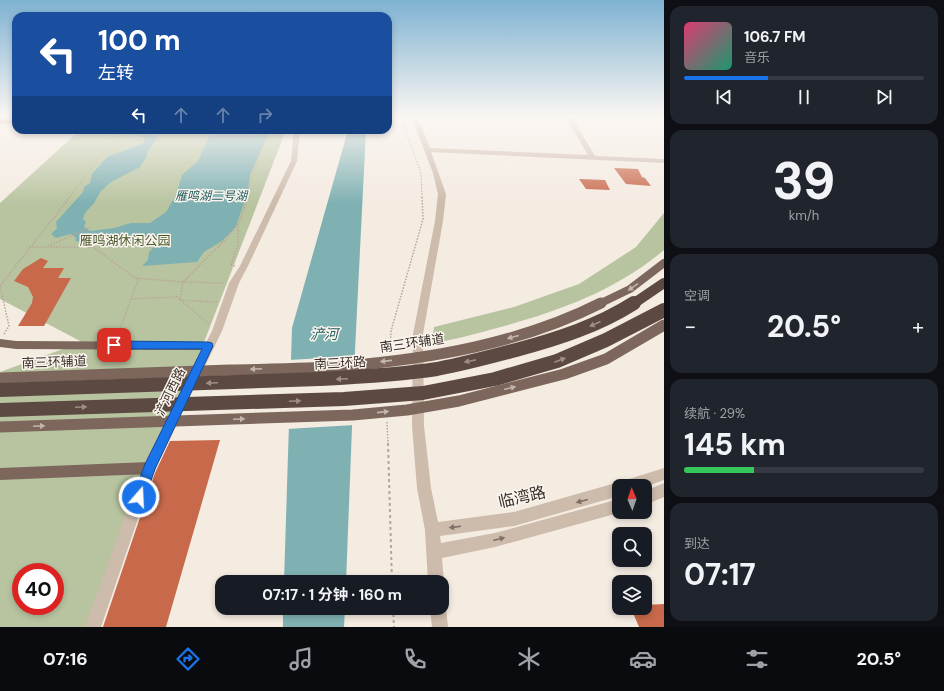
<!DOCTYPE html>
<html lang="zh">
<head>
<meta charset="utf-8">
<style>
  :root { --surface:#171b24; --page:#20242c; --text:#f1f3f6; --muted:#9ea1a6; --line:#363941; --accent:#1a73e8 }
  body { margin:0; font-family:"DM Sans","Noto Sans SC",sans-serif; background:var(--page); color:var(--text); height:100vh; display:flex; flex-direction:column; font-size:15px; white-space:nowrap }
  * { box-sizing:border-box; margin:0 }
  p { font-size:13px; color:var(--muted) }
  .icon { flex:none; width:22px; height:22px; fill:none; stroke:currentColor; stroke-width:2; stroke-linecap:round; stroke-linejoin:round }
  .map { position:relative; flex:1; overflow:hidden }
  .panel { display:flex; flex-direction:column; gap:6px; padding:6px; background:#0d0f14; width:280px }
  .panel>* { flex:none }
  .banner { position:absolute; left:12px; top:12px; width:380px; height:122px; border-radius:12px; box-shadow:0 2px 6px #0003; background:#1a4fa0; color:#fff; overflow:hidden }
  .needle { width:26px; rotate:358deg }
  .controls { position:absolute; left:612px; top:479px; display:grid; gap:8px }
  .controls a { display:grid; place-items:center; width:40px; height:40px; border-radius:8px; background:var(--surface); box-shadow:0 2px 6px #0003; font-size:20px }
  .speed { position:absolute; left:12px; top:563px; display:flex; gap:8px; font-size:20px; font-weight:700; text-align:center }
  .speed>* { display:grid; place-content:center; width:52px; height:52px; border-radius:50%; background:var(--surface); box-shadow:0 2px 6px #0003; line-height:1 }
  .speed .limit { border:6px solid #d22; background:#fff; color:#111 }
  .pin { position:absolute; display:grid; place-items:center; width:34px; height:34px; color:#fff; margin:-17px; border-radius:8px; box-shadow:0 2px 6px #0006 }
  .me { position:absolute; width:44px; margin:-22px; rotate:19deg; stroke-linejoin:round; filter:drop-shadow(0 0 3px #0008) }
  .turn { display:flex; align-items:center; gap:14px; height:84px; padding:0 20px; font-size:18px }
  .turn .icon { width:52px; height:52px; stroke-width:2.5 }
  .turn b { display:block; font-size:28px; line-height:34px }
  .lanes { display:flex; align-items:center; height:38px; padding:0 20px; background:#0003; justify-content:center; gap:20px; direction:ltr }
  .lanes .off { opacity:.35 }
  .big { font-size:30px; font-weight:700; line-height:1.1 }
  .panel .card { flex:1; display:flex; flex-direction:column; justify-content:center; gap:6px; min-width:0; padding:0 14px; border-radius:12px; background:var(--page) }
  .panel .dial { align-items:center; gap:0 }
  .dial b { font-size:52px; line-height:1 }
  .song { display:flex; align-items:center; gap:12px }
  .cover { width:48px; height:48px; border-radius:6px; background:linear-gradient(135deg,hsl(340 70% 55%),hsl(160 70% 35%)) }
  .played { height:4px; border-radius:2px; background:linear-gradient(90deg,var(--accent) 35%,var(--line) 35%) }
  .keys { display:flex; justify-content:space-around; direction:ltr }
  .heat { display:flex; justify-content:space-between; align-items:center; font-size:22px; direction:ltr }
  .charge { height:6px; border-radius:3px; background:linear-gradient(90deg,#34c759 29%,var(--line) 0) }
  .trip { position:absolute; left:215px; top:575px; width:234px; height:40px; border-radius:12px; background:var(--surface); box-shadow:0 2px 6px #0003; font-weight:700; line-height:40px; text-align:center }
  .tab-bar { display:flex; height:64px; justify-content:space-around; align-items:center; background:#090b0e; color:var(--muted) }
  .tab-bar .icon { width:28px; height:28px }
  .tab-bar .active { color:var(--accent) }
  .tab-bar b { font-size:18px; color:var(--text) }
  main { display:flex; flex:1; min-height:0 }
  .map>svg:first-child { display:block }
  .green { fill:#b8c4a0; fill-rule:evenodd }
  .water { fill:#7fb0b2 }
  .pier { fill:#f4ebe1 }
  .building { fill:#c8694b }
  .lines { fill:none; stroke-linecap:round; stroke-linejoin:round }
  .path-far2 { stroke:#b9a596; stroke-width:1; stroke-dasharray:1.5 1.5; stroke-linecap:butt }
  .path-far1 { stroke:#b9a596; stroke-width:1.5; stroke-dasharray:1.5 1.5; stroke-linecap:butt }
  .path { stroke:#b9a596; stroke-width:2; stroke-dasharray:3 3; stroke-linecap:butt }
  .minor { fill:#cdbbac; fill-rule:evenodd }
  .major { fill:#7d675c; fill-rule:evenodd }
  .major-bridge-far1 { stroke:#7d675c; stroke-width:8 }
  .major-bridge { stroke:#7d675c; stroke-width:11 }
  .highway-bridge-far1 { stroke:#5c4a42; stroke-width:10 }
  .highway-bridge { stroke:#5c4a42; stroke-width:14 }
  .oneway { fill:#c2b5ac }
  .oneway2 { fill:#9c8e87 }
  .oneway3 { fill:#7d6f65 }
  .route { fill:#1a73e8; stroke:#114b97 }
  .labels { text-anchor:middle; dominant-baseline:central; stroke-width:3; stroke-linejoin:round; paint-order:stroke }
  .far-water-label { font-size:12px; font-style:italic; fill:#1f5a5e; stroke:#fbf5ee }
  .park-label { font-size:13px; fill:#4a5a2e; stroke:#fbf5ee }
  .street-label { font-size:13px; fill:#3b302b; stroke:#fbf5ee }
  .water-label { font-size:14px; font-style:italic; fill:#1f5a5e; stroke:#fbf5ee }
  .near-street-label { font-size:16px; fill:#3b302b; stroke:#fbf5ee }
</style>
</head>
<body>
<main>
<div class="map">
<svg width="664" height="627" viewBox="0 0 664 627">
  <rect width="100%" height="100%" fill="#f4ebe1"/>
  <path class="green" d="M80,130h206l-192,497h-94v-255l82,-30 -82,-43v-96zM21,572h34v34h-34z
    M664,213v37c-48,41 -108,62 -167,78 -22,6 -43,12 -65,15l2,-16 80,-20 65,-23 57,-37z"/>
  <path class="water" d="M135,130h27l-15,23v3l-7,11 -29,15 -10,9 -7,12 -9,10 -2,6 3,3 -2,5 6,4 24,-3 17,-5h19l16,-11 10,-17 6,-20 16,-14 14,-31h58l-20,45 -2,15 -12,37 -14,14 -18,11 -7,10 -55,4 6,-6 1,-8 10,-10 -7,-1 -20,2 -21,-2 -20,2 -16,-2 1,-3 -5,-4 -15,4 -5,-4 6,-6 -1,-6 27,-30 1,-5 6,-4 2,-9 15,-17 37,-14 1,-5 -11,-3z
    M348,130h18l-11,220 -9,232h-62l8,-254z
    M283,608h62l-1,19h-61z"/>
  <path class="pier" d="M356,356l-2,69 -67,4 2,-69z"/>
  <path class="building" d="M0,116h16v7l-16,1z
    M614,168l24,1 4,8 3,1 6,8 -25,-2z
    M579,179l26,1 5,10 -24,-1z
    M41,258l7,3 -5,7h21l-6,10h13l-27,48h-26l14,-23 1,-6 -5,-10 -14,-6 9,-12z
    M220,440l-54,187h-63l52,-154 15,-32z
    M664,604v23h-25l-8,-19h14v-3z"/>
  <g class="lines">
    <path class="path-far2" d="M400,116l21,57 1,25
      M69,198l34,-45 21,-23
      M246,198l13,-45 13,-23"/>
    <path class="path-far1" d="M48,246l44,-19
      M29,247h64l42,31 48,4 40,-40 17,-21 7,-24
      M235,266l-4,-1 7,-20v-22
      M131,299l46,-2 32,27
      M217,302l-37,-2 3,-18 41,1
      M4,334l5,-8 -9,-40 70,-89
      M117,336l22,-58
      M390,350l1,-19 32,-112 -1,-22
      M387,422l1,22"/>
    <path class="path" d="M388,443l4,139
      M393,608l1,19"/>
    <path class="minor" d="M411,116h6l13,32 158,7 -23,-39h6l24,40 69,3v4l-233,-11 15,42 -3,27 -20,113 1,92 7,62 7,34 76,-10 105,-30 4,2 1,-3 5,-2 35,-11v12l-19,7 -26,-1v10l-105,30 -74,10 1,7 54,-10 124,-34v13h3l-127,35 -53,11 2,24 -2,5v-5h-14l-3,-52 -8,-42 -5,-62 1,-92 22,-113 3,-27 -5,-21z
      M294,130h6l-3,31 -49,105 -9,17 -17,48 -67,138 -54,158h-16l59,-163 68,-133 17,-48 11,-17 51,-105z
      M664,483v14l-19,8v-14z
      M442,601l4,7 2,19h-16l-2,-19h12z"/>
    <path class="major" d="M0,339l16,2 192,1 4,1 1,3 -1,3 -4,1 -192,-1 -16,-2z
      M149,462l5,2 2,4 -2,4 -5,2 -149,6v-12z"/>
    <path class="major-bridge-far1" d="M599,304l31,-15 34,-26"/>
    <path class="major-bridge" d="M0,378c77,-3 153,-5 230,-8 38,-1 76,-1 113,-4 88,-7 179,-23 258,-63
      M0,427l353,-12 54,-5 52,-9 105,-27 42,-15 58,-34"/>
    <path class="highway-bridge-far1" d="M633,304l31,-21"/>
    <path class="highway-bridge" d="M0,390l319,-11c39,-2 79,-4 118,-10 26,-5 53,-12 79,-19 41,-11 82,-24 118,-47
      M0,410l344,-11 79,-6 72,-14 62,-18 49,-21 58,-30"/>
  </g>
  <defs><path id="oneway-solid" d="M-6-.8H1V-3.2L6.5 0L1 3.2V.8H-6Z"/></defs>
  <g class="oneway">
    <use href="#oneway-solid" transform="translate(633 287) rotate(146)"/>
    <use href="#oneway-solid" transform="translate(513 337) rotate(165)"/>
    <use href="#oneway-solid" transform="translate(386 361) rotate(174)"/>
    <use href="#oneway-solid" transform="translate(256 369) rotate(178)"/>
    <use href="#oneway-solid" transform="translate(510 388) rotate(-14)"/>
    <use href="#oneway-solid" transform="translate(383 412) rotate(-6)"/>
    <use href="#oneway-solid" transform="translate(239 419) rotate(-2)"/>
    <use href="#oneway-solid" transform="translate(39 426) rotate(-2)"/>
  </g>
  <g class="oneway2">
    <use href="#oneway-solid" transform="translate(595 324) rotate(156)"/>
    <use href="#oneway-solid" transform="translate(560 360) rotate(-21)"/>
    <use href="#oneway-solid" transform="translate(470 361) rotate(169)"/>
    <use href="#oneway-solid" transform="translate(342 379) rotate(178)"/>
    <use href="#oneway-solid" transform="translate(212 383) rotate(178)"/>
    <use href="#oneway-solid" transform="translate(295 401) rotate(-2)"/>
    <use href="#oneway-solid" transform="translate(81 407) rotate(-2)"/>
  </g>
  <g class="oneway3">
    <use href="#oneway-solid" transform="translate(582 501) rotate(165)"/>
    <use href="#oneway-solid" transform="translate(455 527) rotate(173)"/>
    <use href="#oneway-solid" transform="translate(499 539) rotate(-14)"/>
  </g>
  <linearGradient id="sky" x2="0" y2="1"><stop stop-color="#7eb2d2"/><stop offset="0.57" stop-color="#faf6f2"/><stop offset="1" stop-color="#faf6f2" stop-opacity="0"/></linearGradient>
  <rect width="664" height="204" fill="url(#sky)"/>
  <path class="route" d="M114,341l94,1 4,1 1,3 -58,123 -11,32 -5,2 -4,-2 -2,-4 12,-33 57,-115h-88l-4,-1 -1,-3 1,-2z"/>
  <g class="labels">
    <g class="far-water-label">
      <text x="211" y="196">雁鸣湖二号湖</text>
    </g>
    <g class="park-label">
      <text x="125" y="240">雁鸣湖休闲公园</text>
    </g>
    <g class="street-label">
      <text transform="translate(412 343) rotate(-8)">南三环辅道</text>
      <text transform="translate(54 362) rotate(-2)">南三环辅道</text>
      <text transform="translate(340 363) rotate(-3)">南三环路</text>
      <text transform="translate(170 392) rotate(-64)">浐河西路</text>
    </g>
    <g class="water-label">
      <text x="324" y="334">浐河</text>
    </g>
    <g class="near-street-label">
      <text transform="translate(522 497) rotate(-13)">临湾路</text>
    </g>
  </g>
</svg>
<div class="controls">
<a><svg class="needle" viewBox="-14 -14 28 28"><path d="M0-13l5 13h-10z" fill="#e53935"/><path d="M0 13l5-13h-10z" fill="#9ea1a6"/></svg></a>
<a><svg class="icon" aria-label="search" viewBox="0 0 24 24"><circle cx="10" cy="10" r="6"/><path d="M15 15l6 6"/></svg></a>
<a><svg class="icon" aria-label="layers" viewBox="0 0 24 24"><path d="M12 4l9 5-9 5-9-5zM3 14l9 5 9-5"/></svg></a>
</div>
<div class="speed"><div class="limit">40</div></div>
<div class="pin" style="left:114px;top:345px;background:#d93025"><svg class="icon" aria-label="arrive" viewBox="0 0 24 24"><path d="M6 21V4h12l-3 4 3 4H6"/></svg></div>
<svg class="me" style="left:139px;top:497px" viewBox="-20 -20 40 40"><circle r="17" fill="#1a73e8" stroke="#fff" stroke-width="3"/><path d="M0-11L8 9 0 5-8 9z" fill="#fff"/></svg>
<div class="trip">07:17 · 1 分钟 · 160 m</div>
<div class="banner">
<div class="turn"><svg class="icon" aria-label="left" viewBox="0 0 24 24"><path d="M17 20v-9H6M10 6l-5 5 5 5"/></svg><div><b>100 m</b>左转</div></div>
<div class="lanes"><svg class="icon" aria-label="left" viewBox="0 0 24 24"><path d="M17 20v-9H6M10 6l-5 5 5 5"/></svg><svg class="icon off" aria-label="ahead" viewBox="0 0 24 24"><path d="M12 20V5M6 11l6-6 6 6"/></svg><svg class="icon off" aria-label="ahead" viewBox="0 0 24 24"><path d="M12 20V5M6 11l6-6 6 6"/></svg><svg class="icon off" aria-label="right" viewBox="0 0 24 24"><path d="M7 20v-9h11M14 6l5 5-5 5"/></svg></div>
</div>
</div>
<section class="panel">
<div class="card">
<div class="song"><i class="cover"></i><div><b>106.7 FM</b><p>音乐</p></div></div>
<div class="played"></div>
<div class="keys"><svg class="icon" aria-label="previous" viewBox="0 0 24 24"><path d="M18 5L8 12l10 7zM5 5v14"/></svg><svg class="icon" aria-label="pause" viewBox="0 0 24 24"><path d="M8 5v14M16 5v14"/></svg><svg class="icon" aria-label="next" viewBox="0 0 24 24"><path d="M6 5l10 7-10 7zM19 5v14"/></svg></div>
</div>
<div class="card dial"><b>39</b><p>km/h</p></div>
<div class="card"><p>空调</p>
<div class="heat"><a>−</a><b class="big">20.5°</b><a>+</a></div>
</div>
<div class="card"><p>续航 · 29%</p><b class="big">145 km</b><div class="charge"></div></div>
<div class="card"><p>到达</p><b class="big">07:17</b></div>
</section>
</main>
<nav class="tab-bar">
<b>07:16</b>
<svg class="icon active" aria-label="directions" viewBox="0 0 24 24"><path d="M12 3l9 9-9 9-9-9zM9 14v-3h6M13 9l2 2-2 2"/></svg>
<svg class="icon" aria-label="music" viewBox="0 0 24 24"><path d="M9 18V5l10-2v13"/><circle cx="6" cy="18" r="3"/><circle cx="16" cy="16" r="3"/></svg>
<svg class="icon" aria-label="phone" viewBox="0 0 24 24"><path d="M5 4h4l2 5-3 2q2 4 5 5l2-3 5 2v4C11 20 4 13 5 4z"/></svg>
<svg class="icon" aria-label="climate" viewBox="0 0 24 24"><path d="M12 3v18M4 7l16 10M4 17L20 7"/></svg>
<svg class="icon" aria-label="car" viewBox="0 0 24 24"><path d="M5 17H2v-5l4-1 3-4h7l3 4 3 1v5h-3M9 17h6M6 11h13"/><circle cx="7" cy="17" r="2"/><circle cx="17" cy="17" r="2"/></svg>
<svg class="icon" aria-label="filters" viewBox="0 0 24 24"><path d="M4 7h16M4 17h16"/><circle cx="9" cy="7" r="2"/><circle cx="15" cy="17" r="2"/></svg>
<b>20.5°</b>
</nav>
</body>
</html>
